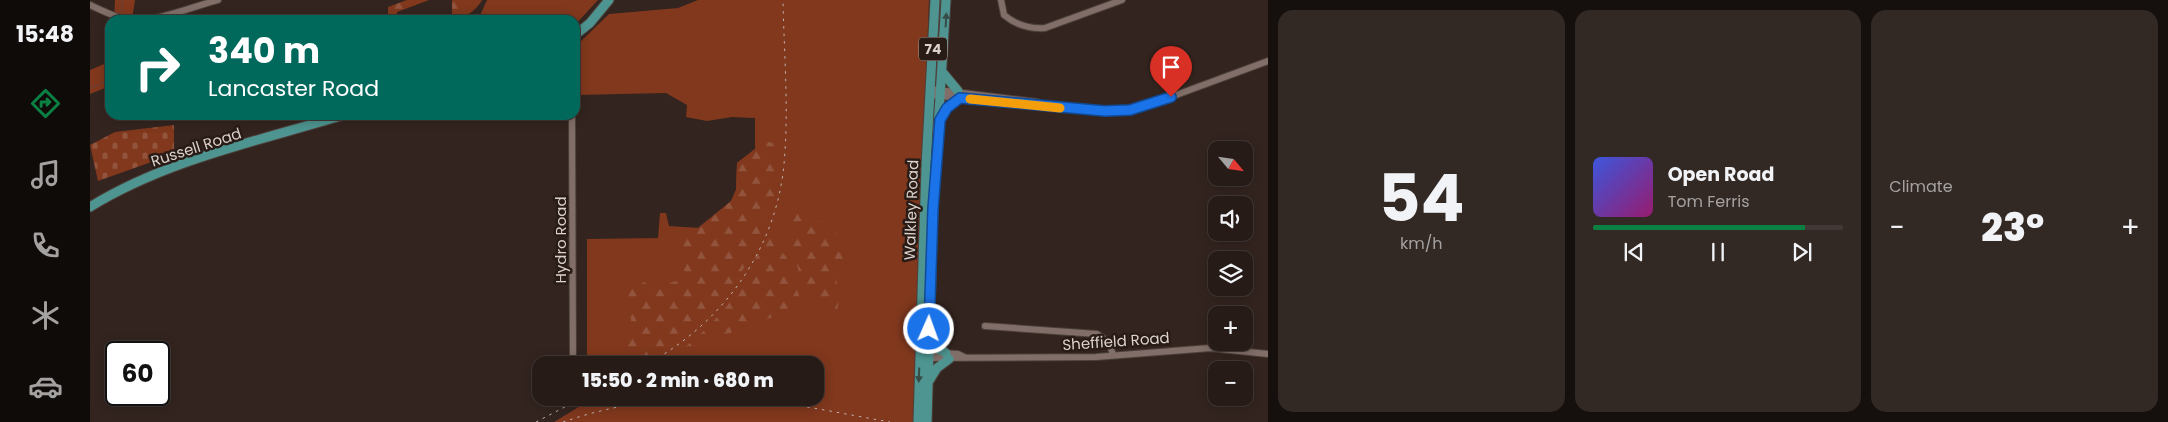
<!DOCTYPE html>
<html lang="en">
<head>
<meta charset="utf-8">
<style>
  :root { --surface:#261b17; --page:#322824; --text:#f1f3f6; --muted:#a4a1a1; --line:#423936; --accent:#0b8043 }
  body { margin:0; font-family:Poppins,sans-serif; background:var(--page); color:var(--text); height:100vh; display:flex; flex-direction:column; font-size:19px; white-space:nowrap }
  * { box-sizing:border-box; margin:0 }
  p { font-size:16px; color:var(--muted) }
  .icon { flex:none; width:28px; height:28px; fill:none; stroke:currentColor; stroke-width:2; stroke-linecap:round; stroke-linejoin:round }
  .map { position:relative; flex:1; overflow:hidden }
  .side { display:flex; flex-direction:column; gap:10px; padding:10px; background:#150f0d; width:900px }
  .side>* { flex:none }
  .guide { position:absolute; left:15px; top:15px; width:475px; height:105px; border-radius:15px; box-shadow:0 2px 12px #0003,0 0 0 1px var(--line); background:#00695c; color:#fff; overflow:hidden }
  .needle { width:32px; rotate:119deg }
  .tools { position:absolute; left:1118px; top:141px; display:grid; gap:10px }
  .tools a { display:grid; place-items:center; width:45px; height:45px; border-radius:10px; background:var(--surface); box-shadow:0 2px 12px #0003,0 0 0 1px var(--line); font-size:25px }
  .speed { position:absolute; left:15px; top:341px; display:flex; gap:10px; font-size:25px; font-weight:700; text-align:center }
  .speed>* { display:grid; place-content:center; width:65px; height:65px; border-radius:50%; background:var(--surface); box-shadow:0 2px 12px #0003,0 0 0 1px var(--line); line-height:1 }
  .speed .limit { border:2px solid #111; border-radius:8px; background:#fff; color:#111 }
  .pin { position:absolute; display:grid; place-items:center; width:42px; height:42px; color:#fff; margin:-51px -21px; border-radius:50% 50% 50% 0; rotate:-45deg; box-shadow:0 0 5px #0007 }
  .pin .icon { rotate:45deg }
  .me { position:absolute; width:55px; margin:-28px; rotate:2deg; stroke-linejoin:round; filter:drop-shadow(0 0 4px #0008) }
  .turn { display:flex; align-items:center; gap:18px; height:105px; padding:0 20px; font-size:22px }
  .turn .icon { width:65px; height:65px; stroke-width:2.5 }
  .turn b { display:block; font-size:35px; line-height:42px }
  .big { font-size:38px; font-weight:800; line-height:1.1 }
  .side .card { flex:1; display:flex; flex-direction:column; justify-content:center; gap:8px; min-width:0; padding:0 18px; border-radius:15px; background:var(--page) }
  .side .dial { align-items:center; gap:0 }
  .dial b { font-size:65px; line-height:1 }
  .song { display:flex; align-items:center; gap:15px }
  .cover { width:60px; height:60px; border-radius:8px; background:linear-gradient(135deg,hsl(230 70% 55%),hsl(320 70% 35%)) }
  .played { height:5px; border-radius:2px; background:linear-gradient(90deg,var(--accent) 85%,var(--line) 85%) }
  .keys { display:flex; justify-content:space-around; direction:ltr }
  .heat { display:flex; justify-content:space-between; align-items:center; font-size:28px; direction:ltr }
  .side .tiles { flex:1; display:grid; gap:10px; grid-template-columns:repeat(3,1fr) }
  .trip { position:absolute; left:442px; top:356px; width:292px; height:50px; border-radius:15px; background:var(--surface); box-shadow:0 2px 12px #0003,0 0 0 1px var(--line); font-weight:800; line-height:50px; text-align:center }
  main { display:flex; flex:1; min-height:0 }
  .tab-bar { display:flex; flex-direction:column; width:90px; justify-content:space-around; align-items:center; background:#0f0b09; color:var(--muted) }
  .tab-bar .icon { width:35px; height:35px }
  .tab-bar .current { color:var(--accent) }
  .tab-bar b { font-size:22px; color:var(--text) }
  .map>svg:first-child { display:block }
  .grass { fill:#81381d }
  .forest { fill:url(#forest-firs) }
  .cemetery { fill:url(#cemetery-stones) }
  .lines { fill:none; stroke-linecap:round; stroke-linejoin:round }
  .stream { stroke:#65433e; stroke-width:1 }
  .minor-casing { stroke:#4d403b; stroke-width:8 }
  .major-casing { stroke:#4d403b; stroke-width:11 }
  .minor { stroke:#816e68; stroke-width:6 }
  .major { stroke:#4e9591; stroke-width:9 }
  .rail { stroke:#beb3af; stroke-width:1; stroke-dasharray:2.5 5; stroke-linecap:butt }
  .oneway { fill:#384c47 }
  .route-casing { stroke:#114b97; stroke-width:12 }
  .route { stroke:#1a73e8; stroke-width:9 }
  .slow { stroke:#f59e0b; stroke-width:9 }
  .labels { text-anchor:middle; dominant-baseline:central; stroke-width:5; stroke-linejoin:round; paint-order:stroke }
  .shield { fill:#291b15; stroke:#a69a96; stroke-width:1 }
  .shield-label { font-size:14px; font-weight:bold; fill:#dbd1cd }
  .street-label { font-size:15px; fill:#dbd1cd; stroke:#291b15 }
</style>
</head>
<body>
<main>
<nav class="tab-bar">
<b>15:48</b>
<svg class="icon current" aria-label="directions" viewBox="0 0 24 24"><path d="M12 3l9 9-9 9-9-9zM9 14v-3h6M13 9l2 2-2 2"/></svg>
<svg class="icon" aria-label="music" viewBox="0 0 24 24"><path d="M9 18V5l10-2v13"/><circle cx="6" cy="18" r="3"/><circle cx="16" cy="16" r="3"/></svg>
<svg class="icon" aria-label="phone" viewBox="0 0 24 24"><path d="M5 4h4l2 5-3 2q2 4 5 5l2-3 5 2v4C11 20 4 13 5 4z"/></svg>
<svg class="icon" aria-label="climate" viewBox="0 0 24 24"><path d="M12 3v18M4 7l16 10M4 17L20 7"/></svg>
<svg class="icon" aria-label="car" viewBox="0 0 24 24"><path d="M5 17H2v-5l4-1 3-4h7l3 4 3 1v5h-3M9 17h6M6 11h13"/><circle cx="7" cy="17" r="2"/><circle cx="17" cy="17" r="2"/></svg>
</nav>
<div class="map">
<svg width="1178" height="422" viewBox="0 0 1178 422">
  <defs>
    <pattern id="forest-firs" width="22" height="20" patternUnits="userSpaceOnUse" patternTransform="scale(1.25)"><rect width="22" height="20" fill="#81381d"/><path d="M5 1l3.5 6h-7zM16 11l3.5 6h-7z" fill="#92543d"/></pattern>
    <pattern id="cemetery-stones" width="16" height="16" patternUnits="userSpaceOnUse" patternTransform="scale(1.25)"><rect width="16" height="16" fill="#81381d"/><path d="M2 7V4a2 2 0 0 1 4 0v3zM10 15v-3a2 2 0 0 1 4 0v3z" fill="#92543d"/></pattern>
  </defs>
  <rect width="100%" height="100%" fill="#33241f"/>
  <path class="grass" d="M25,0h20l-3,20h-18z
    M397,0h111l-23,25v-5h-97z
    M608,0h231l-16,422h-359l33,-20v-4h229v-33h-229v-126l71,-1 2,-25h6l3,13 31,2 31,-27 5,-11 1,-27 18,-14v-31l-23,-1 -25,4 -21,-4 1,-12 -21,-12 -89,2 -2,-48 34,-33 69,-6z
    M20,54v32l-20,8v-24l14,-6z"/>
  <path class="forest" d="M317,0h22l-32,12 -1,8h-8v-13z
    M362,0h30c-5,9 -17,20 -28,17l-2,-4z
    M678,142l6,1c1,16 4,30 2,46 -1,8 -5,17 -8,25 -18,56 -55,109 -107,138 -14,7 -24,13 -39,13l1,-18 10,-14 -7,-45 10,-10 19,10 24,-8 7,-7c-10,-14 -9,-23 -8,-40l16,-2 37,-30 5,-11 1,-27 18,-14z
    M707,212c3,0 9,-1 12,0 9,4 34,25 35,35 2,11 -5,21 -7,31 -2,13 5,20 -1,35l-5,1c-4,-2 -10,-3 -14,-6 -17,-19 -30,-69 -23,-93z
    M677,238h4l16,20 14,44c-23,15 -38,20 -65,23l-5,8 -14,2 -36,16 28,-25 19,-21z"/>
  <path class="cemetery" d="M84,125v29l-76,27 -8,-36 25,-13z"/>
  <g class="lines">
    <path class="stream" d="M32,12v-12
      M0,87l10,-2 10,-9"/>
    <g class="minor-casing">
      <path id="minor" d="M911,0l3,15c12,10 26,14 41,13l77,-28
        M0,5c11,5 24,12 36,14 27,5 65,-12 92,-19
        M840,89l107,13
        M840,95l158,16 35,-1 26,-5 119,-44
        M482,115l1,250
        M895,326l112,8 12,8 4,13
        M836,352l32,2 6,3
        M836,358l170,-1 114,-9 58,6"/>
    </g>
    <g class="major-casing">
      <path id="major" d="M485,35l15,-12 19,-23
        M853,73l15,18
        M851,118l6,-11 13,-9
        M0,207c76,-47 168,-66 254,-92
        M840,332l7,16 9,5
        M839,381l8,-13 12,-9
        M828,422l8,-256 9,-166
        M837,422l6,-213 13,-209"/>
    </g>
    <use href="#minor" class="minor"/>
    <use href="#major" class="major"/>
    <path class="rail" d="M555,365c76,-40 131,-114 139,-201 5,-54 0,-110 -1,-164
      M446,422l46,-24
      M473,422c58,-20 126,-29 188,-23 47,5 93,15 139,23"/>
  </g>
  <defs><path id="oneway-solid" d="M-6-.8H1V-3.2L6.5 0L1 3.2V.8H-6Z" transform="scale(1.25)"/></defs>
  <g class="oneway">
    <use href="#oneway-solid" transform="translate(856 20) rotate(-87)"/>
    <use href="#oneway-solid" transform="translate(829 375) rotate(92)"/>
  </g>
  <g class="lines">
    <g class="route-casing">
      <path id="route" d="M839,329l4,-120 7,-89 7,-12 13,-10 145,13 25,-1 41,-13"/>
    </g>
    <use href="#route" class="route"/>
    <path class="slow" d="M880,99l90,9"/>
  </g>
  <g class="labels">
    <rect class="shield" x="829" y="37.5" width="28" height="23" rx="4"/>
    <g class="shield-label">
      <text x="843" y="49">74</text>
    </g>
    <g class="street-label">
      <text transform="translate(106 147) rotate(-18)">Russell Road</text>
      <text transform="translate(821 210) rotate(-88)">Walkley Road</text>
      <text transform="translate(470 240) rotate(-90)">Hydro Road</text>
      <text transform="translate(1026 341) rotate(-4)">Sheffield Road</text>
    </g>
  </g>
</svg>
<div class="tools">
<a><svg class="needle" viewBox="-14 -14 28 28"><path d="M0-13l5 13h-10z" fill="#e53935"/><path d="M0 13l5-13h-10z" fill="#a4a1a1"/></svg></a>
<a><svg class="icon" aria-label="sound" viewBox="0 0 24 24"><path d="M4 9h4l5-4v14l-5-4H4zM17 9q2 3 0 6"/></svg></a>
<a><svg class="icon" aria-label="layers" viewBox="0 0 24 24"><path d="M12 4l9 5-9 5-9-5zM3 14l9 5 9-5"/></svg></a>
<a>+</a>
<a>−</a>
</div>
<div class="speed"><div class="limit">60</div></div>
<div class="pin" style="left:1081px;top:97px;background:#d93025"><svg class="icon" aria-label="arrive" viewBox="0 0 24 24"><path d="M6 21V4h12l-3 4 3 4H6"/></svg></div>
<svg class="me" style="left:839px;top:329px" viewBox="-20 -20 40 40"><circle r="17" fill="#1a73e8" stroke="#fff" stroke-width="3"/><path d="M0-11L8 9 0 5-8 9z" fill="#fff"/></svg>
<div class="trip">15:50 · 2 min · 680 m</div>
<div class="guide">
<div class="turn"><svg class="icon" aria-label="right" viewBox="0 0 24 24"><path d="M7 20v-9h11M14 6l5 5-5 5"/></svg><div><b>340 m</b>Lancaster Road</div></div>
</div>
</div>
<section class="side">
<div class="tiles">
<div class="card dial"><b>54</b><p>km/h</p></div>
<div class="card">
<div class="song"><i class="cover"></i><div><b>Open Road</b><p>Tom Ferris</p></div></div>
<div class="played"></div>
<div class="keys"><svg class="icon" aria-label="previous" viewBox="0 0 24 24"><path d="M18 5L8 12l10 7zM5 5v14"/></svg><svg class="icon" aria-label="pause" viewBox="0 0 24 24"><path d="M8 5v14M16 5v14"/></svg><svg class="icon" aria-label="next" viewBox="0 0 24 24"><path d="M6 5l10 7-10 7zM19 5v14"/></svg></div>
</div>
<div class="card"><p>Climate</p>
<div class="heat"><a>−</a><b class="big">23°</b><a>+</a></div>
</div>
</div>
</section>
</main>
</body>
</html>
